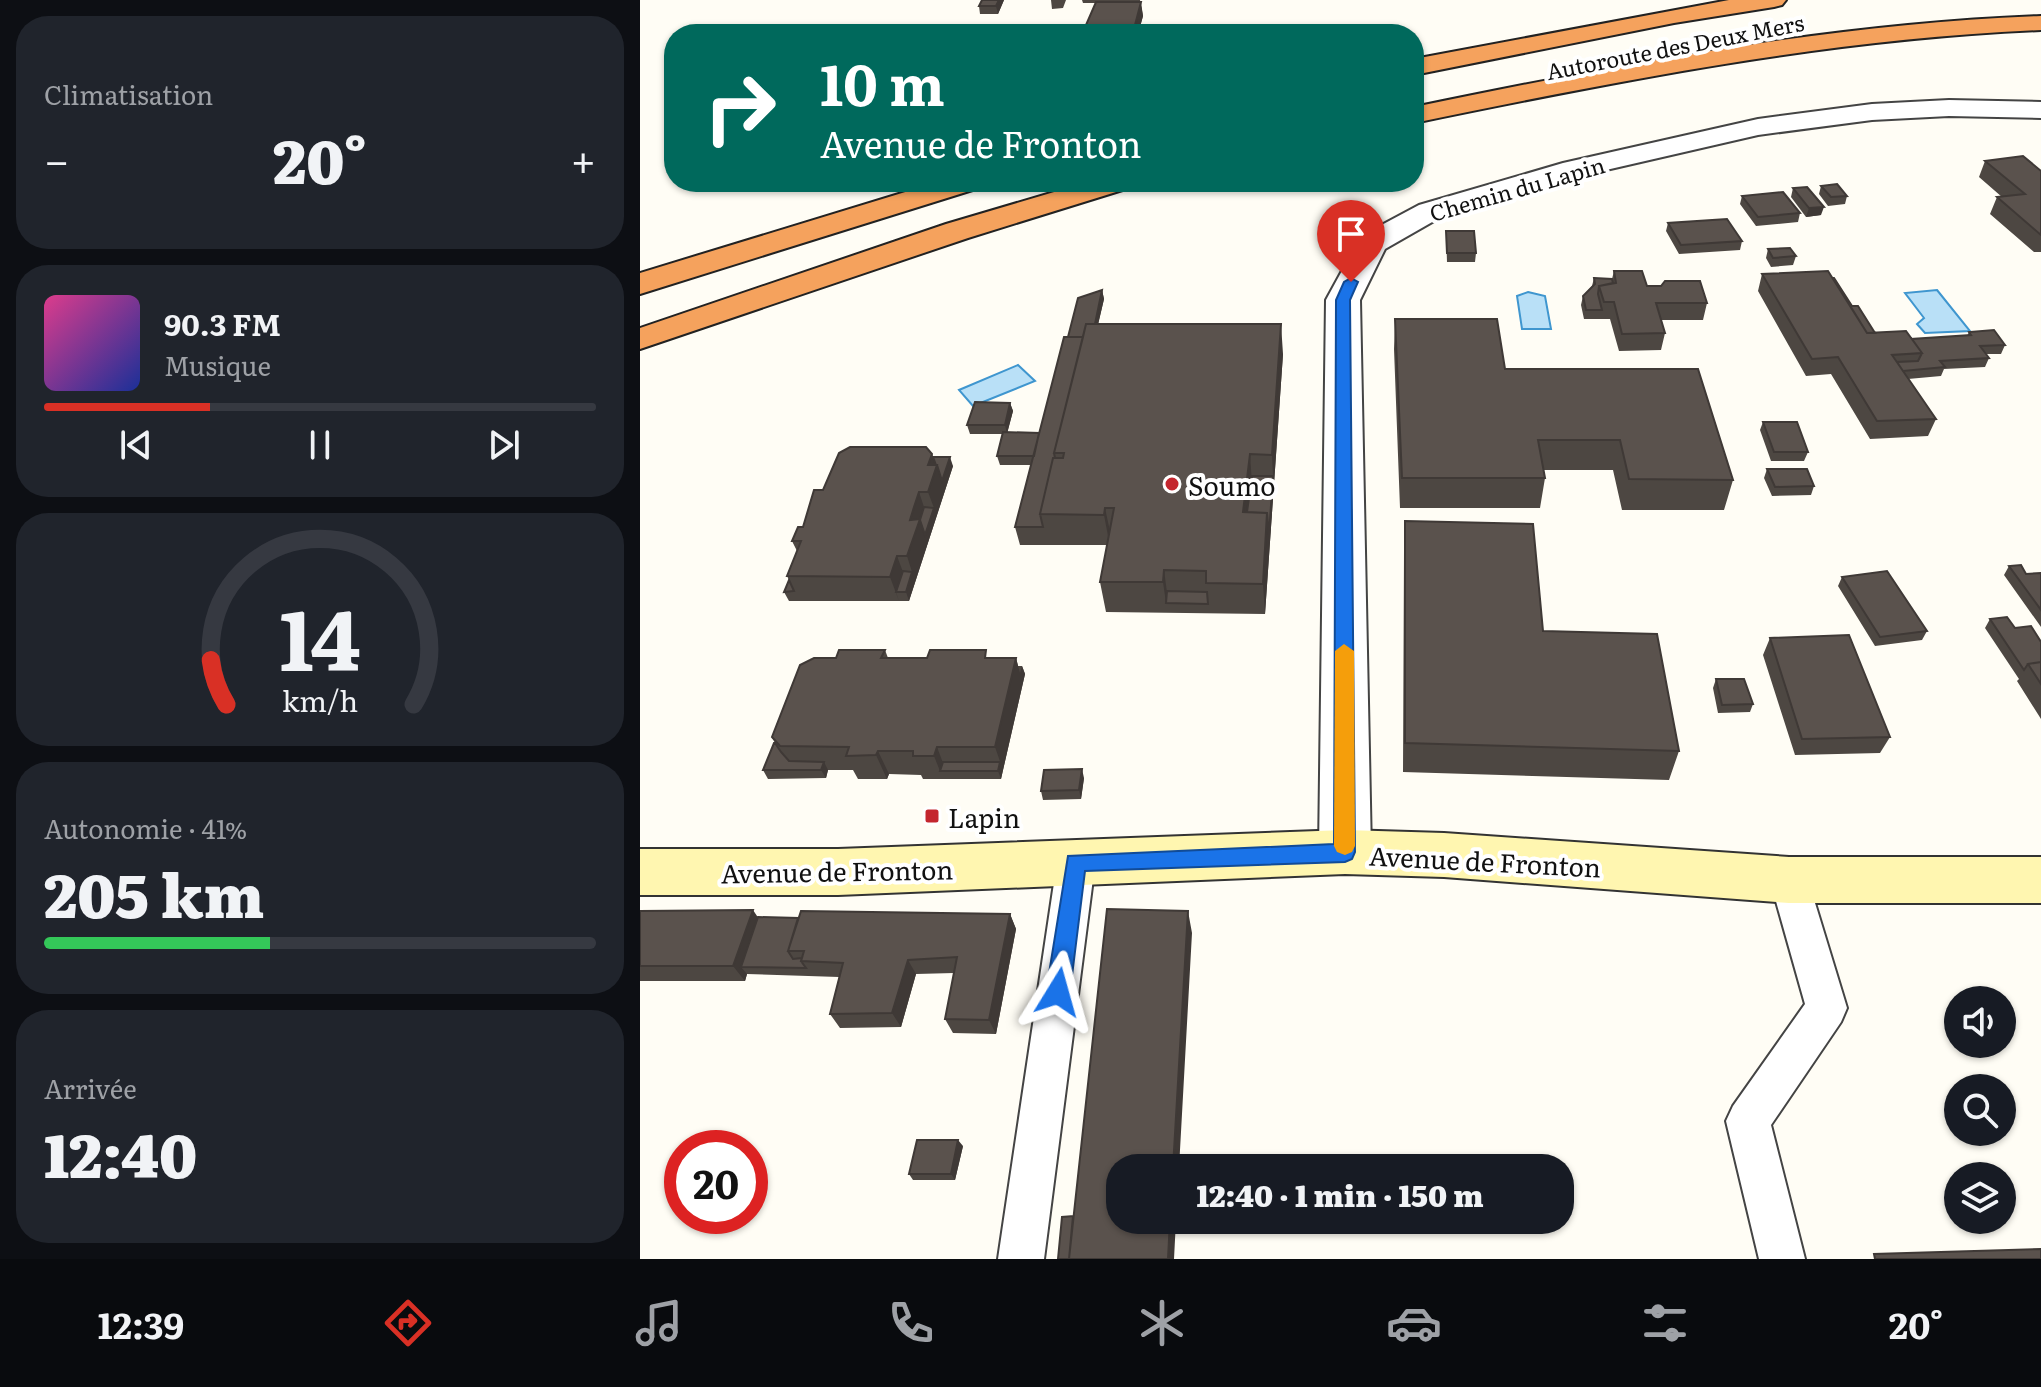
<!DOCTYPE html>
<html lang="fr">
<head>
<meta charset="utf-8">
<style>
  :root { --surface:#171b24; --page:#20242c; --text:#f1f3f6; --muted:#9ea1a6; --line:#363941; --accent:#d93025 }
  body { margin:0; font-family:Literata,serif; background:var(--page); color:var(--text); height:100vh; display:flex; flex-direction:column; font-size:30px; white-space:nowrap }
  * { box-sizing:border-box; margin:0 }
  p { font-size:26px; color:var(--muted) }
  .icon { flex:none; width:44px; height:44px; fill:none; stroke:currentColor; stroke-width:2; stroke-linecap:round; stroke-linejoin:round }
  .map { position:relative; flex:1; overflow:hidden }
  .drawer { display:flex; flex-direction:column; gap:16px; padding:16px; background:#0d0f14; width:640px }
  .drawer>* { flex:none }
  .guide { position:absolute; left:24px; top:24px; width:760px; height:168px; border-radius:32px; box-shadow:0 2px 6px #0004; background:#00695c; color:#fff; overflow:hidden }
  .tools { position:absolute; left:1304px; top:986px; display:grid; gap:16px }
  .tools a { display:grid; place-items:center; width:72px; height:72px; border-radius:50%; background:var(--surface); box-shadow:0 2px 6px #0004; font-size:40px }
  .speed { position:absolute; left:24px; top:1130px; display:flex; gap:16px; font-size:40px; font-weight:700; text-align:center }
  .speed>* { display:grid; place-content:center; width:104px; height:104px; border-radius:50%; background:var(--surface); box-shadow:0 2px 6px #0004; line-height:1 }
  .speed .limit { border:12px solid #d22; background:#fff; color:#111 }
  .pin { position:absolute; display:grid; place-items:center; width:68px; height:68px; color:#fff; margin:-82px -34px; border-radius:50% 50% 50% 0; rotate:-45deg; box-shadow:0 0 8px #0007 }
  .pin .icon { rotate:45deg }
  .me { position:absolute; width:88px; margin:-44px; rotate:8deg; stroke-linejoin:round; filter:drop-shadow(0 0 6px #0008) }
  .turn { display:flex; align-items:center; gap:28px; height:168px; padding:0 24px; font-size:36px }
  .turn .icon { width:104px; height:104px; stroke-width:2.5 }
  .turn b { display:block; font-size:56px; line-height:68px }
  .big { font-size:60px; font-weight:800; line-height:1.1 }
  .drawer .widget { flex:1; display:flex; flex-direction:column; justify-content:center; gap:12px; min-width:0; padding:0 28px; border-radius:32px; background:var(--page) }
  .drawer .dial { align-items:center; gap:0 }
  .dial svg { height:208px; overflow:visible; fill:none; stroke:var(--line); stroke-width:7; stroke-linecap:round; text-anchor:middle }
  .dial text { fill:var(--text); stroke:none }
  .song { display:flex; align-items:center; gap:24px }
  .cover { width:96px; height:96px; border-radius:12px; background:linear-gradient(135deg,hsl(330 70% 55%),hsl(230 70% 35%)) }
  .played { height:8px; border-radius:4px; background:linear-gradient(90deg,var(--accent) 30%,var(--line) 30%) }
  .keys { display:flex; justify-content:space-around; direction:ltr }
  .heat { display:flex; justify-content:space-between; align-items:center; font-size:44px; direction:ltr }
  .charge { height:12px; border-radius:6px; background:linear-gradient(90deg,#34c759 41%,var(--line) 0) }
  .trip { position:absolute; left:466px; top:1154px; width:468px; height:80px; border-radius:32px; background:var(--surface); box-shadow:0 2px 6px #0004; font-weight:800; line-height:80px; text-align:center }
  .tabs { display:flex; height:128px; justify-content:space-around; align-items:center; background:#090b0e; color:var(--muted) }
  .tabs .icon { width:56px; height:56px }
  .tabs .selected { color:var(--accent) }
  .tabs b { font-size:36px; color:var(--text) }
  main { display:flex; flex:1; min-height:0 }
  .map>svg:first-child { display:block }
  .water { fill:#b9e0f7; stroke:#3f96cf; stroke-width:2 }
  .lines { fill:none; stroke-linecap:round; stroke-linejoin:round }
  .service-casing { stroke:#444; stroke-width:4 }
  .minor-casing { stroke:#444; stroke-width:4 }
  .secondary-casing { stroke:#333; stroke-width:4 }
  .motorway-casing { stroke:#222; stroke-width:4 }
  .service { fill:#fff; fill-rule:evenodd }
  .minor { fill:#fff; fill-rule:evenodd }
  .secondary { fill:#fff6b0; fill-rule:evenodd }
  .motorway { fill:#f5a25d; fill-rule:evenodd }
  .wall { fill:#4d4742 }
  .shaded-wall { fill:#3f3936 }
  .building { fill:#5a524d; stroke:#3f3936; stroke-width:2 }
  .route { fill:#1a73e8; stroke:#114b97; stroke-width:2 }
  .slow { fill:#f59e0b }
  .poi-dot { fill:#c4262e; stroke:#fff; stroke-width:3 }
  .labels { text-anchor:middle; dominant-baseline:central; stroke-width:8; stroke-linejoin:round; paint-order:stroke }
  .far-street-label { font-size:22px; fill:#111; stroke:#fff }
  .poi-label { font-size:26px; fill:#111; stroke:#fff; text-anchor:start }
  .street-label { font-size:26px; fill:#111; stroke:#fff }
</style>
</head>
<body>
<main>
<section class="drawer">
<div class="widget"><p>Climatisation</p>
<div class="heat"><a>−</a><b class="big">20°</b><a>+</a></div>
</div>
<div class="widget">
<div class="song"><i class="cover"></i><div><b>90.3 FM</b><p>Musique</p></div></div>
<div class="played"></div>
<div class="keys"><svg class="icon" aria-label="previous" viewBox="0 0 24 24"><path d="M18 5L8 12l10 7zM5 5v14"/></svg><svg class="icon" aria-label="pause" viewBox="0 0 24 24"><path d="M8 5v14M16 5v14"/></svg><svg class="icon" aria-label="next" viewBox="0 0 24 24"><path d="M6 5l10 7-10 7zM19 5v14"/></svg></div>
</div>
<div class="widget dial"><svg viewBox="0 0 100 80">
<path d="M14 69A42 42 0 1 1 86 69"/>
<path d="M14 69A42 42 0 0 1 8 52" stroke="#d93025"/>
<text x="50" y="56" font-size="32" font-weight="700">14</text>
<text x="50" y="72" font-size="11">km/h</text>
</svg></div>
<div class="widget"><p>Autonomie · 41%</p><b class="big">205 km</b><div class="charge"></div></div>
<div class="widget"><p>Arrivée</p><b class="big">12:40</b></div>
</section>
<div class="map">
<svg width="1401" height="1259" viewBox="0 0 1401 1259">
  <rect width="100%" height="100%" fill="#fffdf5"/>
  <path class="water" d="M1297,290l33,41 -45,2 -8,-9 7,-6 -19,-25z
    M888,292l17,4 6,33h-29l-5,-33z
    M378,365l17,16 -62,25 -14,-16z"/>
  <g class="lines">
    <g class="service-casing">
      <path id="service" d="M436,847l13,4 6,12 -51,396h-46l59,-396 6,-12z
        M1149,863l13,5 6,12 39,128 -6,14 -70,103 34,134h-46l-33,-138 7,-15 72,-102 -35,-124 6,-12z"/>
    </g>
    <g class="minor-casing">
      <path id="minor" d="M1309,100l92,2v16l-92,-2 -77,4 -114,15 -178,41 -139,41 -56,32 -25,51 11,552 -8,16 -18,6 -18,-6 -8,-16 7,-552 35,-64 58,-31 144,-42 195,-44 114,-15z"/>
    </g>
    <g class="secondary-casing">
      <path id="secondary" d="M705,830l99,3 345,24h252v46h-252l-345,-26 -99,-3 -507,21h-198v-46h198z"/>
    </g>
    <g class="motorway-casing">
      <path id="motorway" d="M1089,0h57l-4,5 -8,2 -100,16 -260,52v-16z
        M1401,16v14c-213,9 -419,50 -627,93v-16c208,-43 414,-83 627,-91z
        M298,182h46l-5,6 -339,106v-21z
        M448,182h46l-5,6 -161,50 -328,111v-21l306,-104z"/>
    </g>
    <use href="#service" class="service"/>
    <use href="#minor" class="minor"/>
    <use href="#secondary" class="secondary"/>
    <use href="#motorway" class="motorway"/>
  </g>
  <path class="wall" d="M342,0h22l-6,14h-18l-1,-8z
    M411,0h15l-3,8 -11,1z
    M442,0h58l3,16 -5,18h-50l-2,-9 10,-22h-13z
    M1345,161l56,10v81h-7l-44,-38 7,-17h5l-23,-20z
    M1181,186l26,10 -2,8 -17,2 -9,-12z
    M1153,188l28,27 -15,2 -15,-20z
    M1102,196l58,17 -2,9 -42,4 -16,-22z
    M1028,223l74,18 -2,9 -61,4 -13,-23z
    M806,231l30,22 -1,9h-28z
    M1128,249l28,7 -3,9 -22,2 -5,-9z
    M974,271l33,15 60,17 -4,17h-42l4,13 -4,17 -42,1 -9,-32h-26l-3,-14 2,-9 9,-10 2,-8 18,1z
    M1122,274l90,32 23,27 37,6 55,-3 2,-4 36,13 -4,9h-15l3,4 -4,9 -41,2 -3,7 -33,3 28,40 -8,17 -58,3 -39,-65 -25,2 -48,-85z
    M462,290l2,9 -6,25 185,30 -18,260 -159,-2 -6,-30 7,-37h-87l-5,-18 16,-62h-31l-3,-9 6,-22h-33l-3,-9 43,-22 3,8 -6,22h32l29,-96z
    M755,319l110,50 228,111 -9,30h-102l-9,-40h-70l2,8 -5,30h-140l-6,-159z
    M1123,422l45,30 -4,9h-33l-11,-31z
    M292,454l1,3 20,9 -44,135h-120l-5,-9 5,-12 -2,-4 10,-25 -5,-10 11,-14z
    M1127,469l47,17 -3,9 -39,1 -8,-18z
    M765,521l138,110 136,120 -10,29 -266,-8 1,-221z
    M1369,566l17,8 15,-1v54l-37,-52z
    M1202,577l85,54 -5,9 -47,6 -37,-60z
    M1350,619l25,9 26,14v77l-24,-38 2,-2 -34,-51z
    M1130,638l120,99 -10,16 -85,2 -32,-100z
    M245,650l3,8h128l2,8h4l3,8 -24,105h-78l-2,-4 -32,-1 -2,5h-29l-5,-9h-25l-2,8 -58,1 -5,-9 12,-27 -3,-6 64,-79z
    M1076,679l37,25 -3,8 -32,1 -5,-25z
    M444,778l-3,21 -38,1 -2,-9z
    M0,911l118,6 40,1 212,-4 6,15 -20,105 -43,-1 -8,-14 9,-46 -38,1 -15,53 -61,1 -10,-14 9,-37 -92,-3 -2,7h-105z
    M323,1146l-8,34h-42l-4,-6z"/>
  <path class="shaded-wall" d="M359,0h5l-6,14 -2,-8z
    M501,2l2,14 -5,18h-2l-1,-9z
    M1184,207l-3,8 -15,2 3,-9z
    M462,290l2,9 -38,164z
    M641,324l2,30 -18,260 -2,-30 4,-71 6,-37 -1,-21z
    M370,403l3,8 -6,23 -2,-9z
    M292,454l5,14 13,-11 3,9 -44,135 -3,-9 6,-20 -5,-16 3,-36 9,-28 8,24 7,-8 -6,-16v-27z
    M610,454l2,30 -7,50 -2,-22z
    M465,508l6,28h-3l-4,-21z
    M257,556l9,24 -10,12 3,9 -9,-24z
    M524,570l4,30 -2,3 -3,-21z
    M376,658l4,15 2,-7 3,8 -22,96 -8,-23z
    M297,747l9,24h-6l-6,-15z
    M238,751l11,23 -2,5 -11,-24z
    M184,762l4,8 -2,8 -5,-8z
    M360,762l3,8 -2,9 -3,-8z
    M442,769l2,9 -3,21 -2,-9z
    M113,910l10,15 -22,42 6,7 -2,7 -12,-15z
    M548,911l4,22 -13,235h-6z
    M370,914l6,15 -20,105 -7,-14z
    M268,960l8,14 -15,53 -9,-14z
    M318,1140l5,6 -8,34 -4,-6z
    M530,1220h6l-2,39h-6z"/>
  <path class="building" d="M342,0h17l-3,6h-17z
    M456,2h45l-6,23h-49z
    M1383,156l18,15v64l-44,-38 28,-3 -40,-33z
    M1197,184l10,12 -16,1 -10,-11z
    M1167,187l17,20 -15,1 -16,-20z
    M1143,192l17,21 -42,4 -16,-21z
    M1087,219l15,22 -61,4 -13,-22z
    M806,231h28l2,22h-29z
    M1150,248l6,8 -23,2 -5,-9z
    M974,271h28l5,15h14l4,-5h35l7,22h-51l9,30 -43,1 -8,-32h-10l-5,-16 17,-3z
    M1188,271l39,62 39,-2 16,22 -30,2 44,64 -59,2 -39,-64 -26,2 -50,-85z
    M954,278l18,1 1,4 -14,3 -1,8 4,16h-16l-3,-14 12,-12z
    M1193,278h1l18,28h6l17,27h-8z
    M462,290l-7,34h-9l-3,13h-15l10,-39z
    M755,319h102l8,50h193l35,111 -104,-1 -9,-39h-82l7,38h-143z
    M446,324h195l-9,131 -22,-1 -7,58 24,1 -4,71 -57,-1v-12l-42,-1 -1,12h-63l14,-74h-9l-1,7 -64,-1 13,-56h10l1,-5h-10z
    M1354,330l11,15 -25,1 9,12 -49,3 5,6 -42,4 -6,-9 21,-1 4,-8 -10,-14 59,-4 -2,-3z
    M424,337h19l-29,116 1,5h-2l-13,56 3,13h-28z
    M335,402l35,1 -5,22h-38z
    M1123,422h34l11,30h-34z
    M363,432l36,1 -5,23h-37z
    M210,447h76l6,7 -4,11h9l-9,27h-9l-5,15 -4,13 10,-1 -13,37h-10l-7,21 -103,-1 14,-35h-9l6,-14h5l11,-37h9l16,-37z
    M293,457h17l-8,24 -5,-16h-1z
    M1127,469h40l7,17 -39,1z
    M612,476h21l-4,59 -2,-22 -20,-1z
    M284,507l10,1 -9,27 -5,-15z
    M765,521l128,3 10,107 114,3 22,117 -274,-8z
    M1381,565l5,9 15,-1v37l-32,-44z
    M263,571l9,1 -6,20h-10z
    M1247,571l40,60 -47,6 -38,-60z
    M149,580l5,11 -10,1z
    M527,591l40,1 1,12 -42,-1z
    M1367,617l8,11 16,-2 10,16v20l-13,2 -4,6 -34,-51z
    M1209,635l41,102 -88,2 -32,-101z
    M199,650h46l-4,8h46l3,-8h56l-1,8h31l-21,89h-58l-3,9h-21v-5h-35l-2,4 -30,1 3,-9 -69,-1 -8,-9 28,-72 14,-7h22z
    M1401,662v22l-13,-20z
    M1076,679h28l9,25 -31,1z
    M134,743h1l6,9 8,9 35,1 -3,8h-58z
    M303,762h57l-2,9h-58z
    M442,769l-3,21 -38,1 3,-21z
    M467,909l81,2 -15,257h-53v52h50l-2,39h-99z
    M113,910l-20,56h-93v-55z
    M161,911l209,3 -21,106 -44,-1 12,-62 -49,3 -16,53 -62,1 13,-51 -42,-2 3,-10h-16z
    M118,917l40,1 -10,33 5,8 9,-1 -1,3 5,7 -65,-1z
    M277,1140h41l-7,34h-42z
    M433,1216l-4,43h-11l4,-42z
    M1401,1249v10h-166l-1,-5z"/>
  <path class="route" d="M711,278l7,4 -8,18 5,552 -3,7 -7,3 -260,9 -15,121 -4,8 -8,3 -8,-3 -4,-8 22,-136 266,-12 2,-544 8,-18z"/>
  <path class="slow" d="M704,644l10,7 1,195 -3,6 -7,3 -8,-3 -3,-6 1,-195z"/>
  <g class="poi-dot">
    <circle cx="532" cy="484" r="8"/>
    <rect x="284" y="808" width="16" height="16" rx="4"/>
  </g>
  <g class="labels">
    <g class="far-street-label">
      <text transform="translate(1035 46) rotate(-11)">Autoroute des Deux Mers</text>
      <text transform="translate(877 188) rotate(-16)">Chemin du Lapin</text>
    </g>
    <g class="poi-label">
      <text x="548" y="484">Soumo</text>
      <text x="308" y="816">Lapin</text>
    </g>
    <g class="street-label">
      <text transform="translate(845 860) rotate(3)">Avenue de Fronton</text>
      <text transform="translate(197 870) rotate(-1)">Avenue de Fronton</text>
    </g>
  </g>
</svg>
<div class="tools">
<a><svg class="icon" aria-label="sound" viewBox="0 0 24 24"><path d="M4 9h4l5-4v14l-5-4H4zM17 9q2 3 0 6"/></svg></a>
<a><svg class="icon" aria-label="search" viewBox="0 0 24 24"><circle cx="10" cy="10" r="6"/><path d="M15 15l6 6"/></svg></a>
<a><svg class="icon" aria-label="layers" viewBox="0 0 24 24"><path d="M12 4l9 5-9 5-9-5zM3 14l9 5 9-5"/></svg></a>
</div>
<div class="speed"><div class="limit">20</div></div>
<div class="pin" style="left:711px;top:282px;background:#d93025"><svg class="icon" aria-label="arrive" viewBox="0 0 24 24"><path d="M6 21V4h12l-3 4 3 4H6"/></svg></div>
<svg class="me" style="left:418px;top:992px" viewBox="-20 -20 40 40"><path d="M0-17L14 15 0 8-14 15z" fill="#1a73e8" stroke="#fff" stroke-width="4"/></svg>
<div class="trip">12:40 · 1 min · 150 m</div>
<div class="guide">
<div class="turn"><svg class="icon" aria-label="right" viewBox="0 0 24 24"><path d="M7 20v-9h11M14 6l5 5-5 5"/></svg><div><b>10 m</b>Avenue de Fronton</div></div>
</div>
</div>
</main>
<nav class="tabs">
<b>12:39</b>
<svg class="icon selected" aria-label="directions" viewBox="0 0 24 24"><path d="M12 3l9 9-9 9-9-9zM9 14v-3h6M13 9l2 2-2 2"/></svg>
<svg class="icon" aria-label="music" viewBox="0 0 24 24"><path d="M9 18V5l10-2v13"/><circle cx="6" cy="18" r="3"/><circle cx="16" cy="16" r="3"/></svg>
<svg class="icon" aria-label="phone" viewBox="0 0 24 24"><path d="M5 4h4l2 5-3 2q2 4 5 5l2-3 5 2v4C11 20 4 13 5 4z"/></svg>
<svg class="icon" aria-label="climate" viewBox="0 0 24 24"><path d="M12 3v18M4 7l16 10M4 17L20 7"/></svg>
<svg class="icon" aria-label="car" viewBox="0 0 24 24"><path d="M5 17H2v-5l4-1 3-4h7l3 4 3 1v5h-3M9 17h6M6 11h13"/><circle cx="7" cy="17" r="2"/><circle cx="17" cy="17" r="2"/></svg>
<svg class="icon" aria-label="filters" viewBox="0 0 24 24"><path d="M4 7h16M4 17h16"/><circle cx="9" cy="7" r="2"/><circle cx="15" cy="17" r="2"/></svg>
<b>20°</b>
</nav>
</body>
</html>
